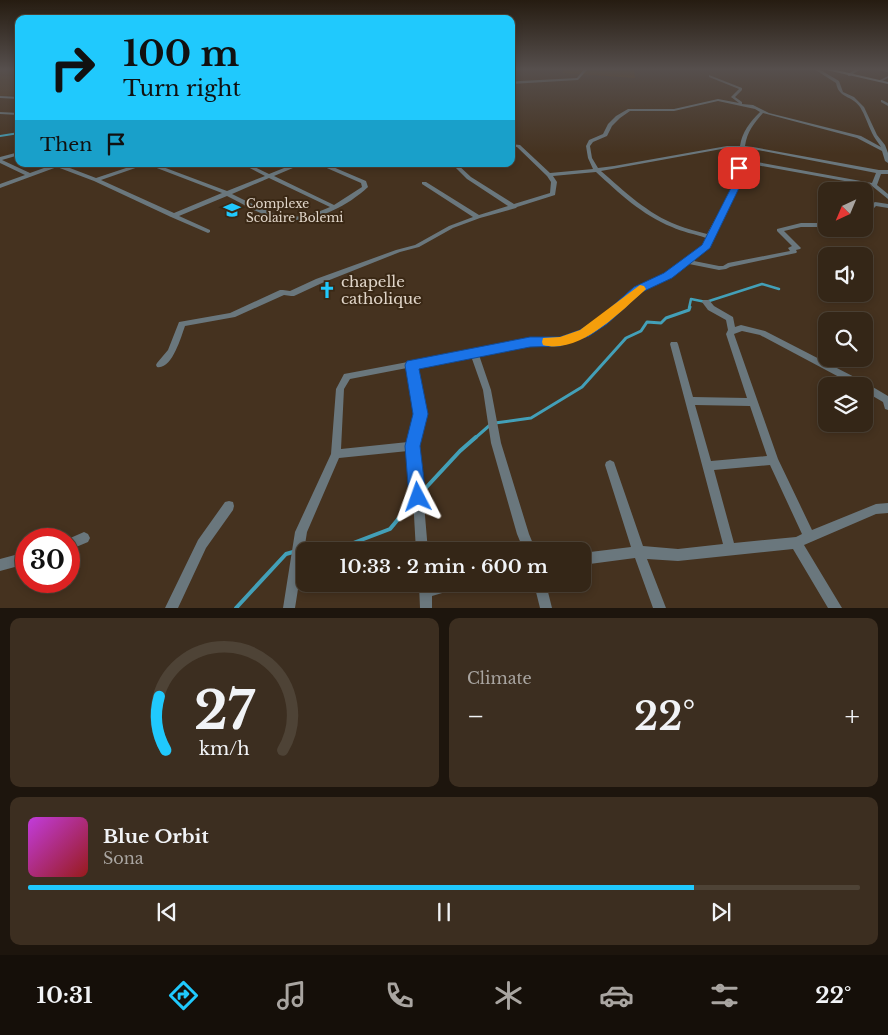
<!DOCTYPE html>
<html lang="en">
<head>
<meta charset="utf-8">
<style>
  :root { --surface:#342617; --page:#3c2e20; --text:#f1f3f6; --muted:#a9a5a1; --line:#4e4336; --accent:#20c9fd }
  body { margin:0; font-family:"Libre Baskerville",serif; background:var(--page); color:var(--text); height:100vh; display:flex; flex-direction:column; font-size:19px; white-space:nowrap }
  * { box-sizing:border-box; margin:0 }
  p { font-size:16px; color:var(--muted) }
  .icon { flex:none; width:28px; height:28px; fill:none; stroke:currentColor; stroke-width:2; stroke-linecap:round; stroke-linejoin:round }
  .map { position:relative; height:608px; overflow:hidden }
  .drawer { display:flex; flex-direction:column; gap:10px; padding:10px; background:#1d150d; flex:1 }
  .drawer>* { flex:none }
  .top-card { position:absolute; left:15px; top:15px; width:500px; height:152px; border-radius:10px; box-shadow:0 2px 8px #0003,0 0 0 1px var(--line); background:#20c9fd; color:#111; overflow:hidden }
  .needle { width:32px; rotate:224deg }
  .controls { position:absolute; left:818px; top:182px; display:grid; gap:10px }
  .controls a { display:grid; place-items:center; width:55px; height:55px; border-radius:10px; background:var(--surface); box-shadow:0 2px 8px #0003,0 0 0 1px var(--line); font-size:25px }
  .speed { position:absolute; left:15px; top:528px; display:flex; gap:10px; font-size:25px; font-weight:700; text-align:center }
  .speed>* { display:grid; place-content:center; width:65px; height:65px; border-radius:50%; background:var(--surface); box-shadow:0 2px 8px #0003,0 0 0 1px var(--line); line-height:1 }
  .speed .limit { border:8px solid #d22; background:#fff; color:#111 }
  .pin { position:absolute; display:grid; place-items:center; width:42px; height:42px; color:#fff; margin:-21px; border-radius:10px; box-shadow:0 2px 8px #0006 }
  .me { position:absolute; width:55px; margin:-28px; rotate:356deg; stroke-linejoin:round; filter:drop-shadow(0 0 4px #0008) }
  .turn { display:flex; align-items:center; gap:18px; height:105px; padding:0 25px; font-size:22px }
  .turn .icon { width:65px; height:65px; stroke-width:2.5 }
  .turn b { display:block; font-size:35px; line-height:42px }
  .then { display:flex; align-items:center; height:48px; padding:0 25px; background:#0003; gap:10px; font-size:19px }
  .big { font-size:38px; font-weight:600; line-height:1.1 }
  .drawer .tile { flex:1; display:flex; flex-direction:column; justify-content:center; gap:8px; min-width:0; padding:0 18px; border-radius:10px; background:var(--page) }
  .drawer .dial { align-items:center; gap:0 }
  .dial svg { height:130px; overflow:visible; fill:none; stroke:var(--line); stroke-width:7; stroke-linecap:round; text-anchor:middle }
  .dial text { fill:var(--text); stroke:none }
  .song { display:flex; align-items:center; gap:15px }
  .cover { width:60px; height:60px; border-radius:8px; background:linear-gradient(135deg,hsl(290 70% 55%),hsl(0 70% 35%)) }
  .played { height:5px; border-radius:2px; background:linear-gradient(90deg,var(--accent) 80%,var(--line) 80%) }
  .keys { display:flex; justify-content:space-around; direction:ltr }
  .heat { display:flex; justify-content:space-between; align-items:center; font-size:28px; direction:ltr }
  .drawer .tiles { flex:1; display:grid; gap:10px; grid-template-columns:1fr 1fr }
  .tile:last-child { grid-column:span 2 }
  .trip { position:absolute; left:296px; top:542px; width:295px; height:50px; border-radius:10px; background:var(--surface); box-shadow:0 2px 8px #0003,0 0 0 1px var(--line); font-weight:600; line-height:50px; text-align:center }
  .tabs { display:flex; height:80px; justify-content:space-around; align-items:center; background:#150f09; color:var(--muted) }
  .tabs .icon { width:35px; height:35px }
  .tabs .on { color:var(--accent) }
  .tabs b { font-size:22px; color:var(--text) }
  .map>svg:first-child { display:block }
  .built { fill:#4f381e }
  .green { fill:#5e3a0a }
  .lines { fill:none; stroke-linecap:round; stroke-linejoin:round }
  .stream-far3 { stroke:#43a0b8; stroke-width:2 }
  .stream-far2 { stroke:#43a0b8; stroke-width:2.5 }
  .stream-far1 { stroke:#43a0b8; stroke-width:3 }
  .stream { stroke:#43a0b8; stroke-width:4 }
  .street { fill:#6a777d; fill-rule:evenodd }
  .secondary { fill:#869ba4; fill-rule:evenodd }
  .route { fill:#1a73e8; stroke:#114b97 }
  .slow { fill:#f59e0b }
  .labels { text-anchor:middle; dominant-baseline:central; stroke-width:4; stroke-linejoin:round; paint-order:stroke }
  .far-poi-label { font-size:12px; fill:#e0d5c9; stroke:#3a2815; text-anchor:start }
  .poi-label { font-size:15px; fill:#e0d5c9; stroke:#3a2815; text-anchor:start }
</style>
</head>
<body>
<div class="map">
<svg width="888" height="608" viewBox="0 0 888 608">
  <rect width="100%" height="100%" fill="#45321f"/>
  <path class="built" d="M0,69h19v26l-19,1z"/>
  <path class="green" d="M563,69h71l1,9 -72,-5z"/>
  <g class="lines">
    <path class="stream-far3" d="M0,136l19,-3"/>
    <path class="stream-far2" d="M689,308l2,-9 15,3 56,-18 17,5"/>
    <path class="stream-far1" d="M495,423l36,-5 51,-31 44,-49 15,-7 6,-9 14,1 5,-5 23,-8 1,-3
      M474,439l16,-14"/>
    <path class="stream" d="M421,493l39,-42 16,-14
      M301,551l47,-6 42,-16 24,-29
      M236,608l50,-54 7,-2"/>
    <path class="street" d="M584,69h4l-10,11 -67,4v-2l9,-1 57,-3z
      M814,69h5l20,12 4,11 11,5 10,10 13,28 8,10 3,8v10l-3,-2 -3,-10 -25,-13 -94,-25c-9,10 -16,19 -18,33l8,1 126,23h9v4h-7l-4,11 11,9v5l-16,-13 -127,-23 -3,5 -4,20 -26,49 -3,10 -15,14 25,5h4l5,-3 62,-12 -2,-3 4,-2 -15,-15v-2l24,-6h25v4h-25l-17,4 17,17 -1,1 -4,1 1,2 -1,1 -66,14 -4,2 -7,1 -30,-6 -19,14 -29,14 -35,31 -18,12 -28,9 -30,1 -51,10 12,35 10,53 28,91 7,17h-12l-7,-17 -26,-91 -8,-53 -12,-34 -55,11 9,47 -8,32 5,34 6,71h-12l-4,-71 -4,-29 -69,7 -32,74 -12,76h-12l12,-76 36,-78 5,-65 8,-15 186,-35 30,-1 22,-7 18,-12 35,-31 31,-14 30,-20 8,-9 2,-7c-11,-4 -24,-6 -34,-11 -30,-12 -53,-34 -76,-55l-43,4 4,6 -2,13 -38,12 -1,1 -36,10 -27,10 -34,19 -19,5 -78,31 -28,13h-3l-7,-1 -49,22 -50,9c-4,11 -13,44 -28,41l-1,-2 1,-2 11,-13 11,-28 51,-9 50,-23h3l7,1 26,-12 80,-29 19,-5 34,-19 24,-9 -51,-33v-2h4l53,33 29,-9 -41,-27 -15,-15h5l14,13 43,27 36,-11 1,-11 -4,-6 -30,-29 -6,-1v-2l9,1 30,28 43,-4 -5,-11 -2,-12 3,-6 14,-6 5,-10 8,-8 12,-7h46l44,-10 21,4 -8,-6 8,-8 -30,-12v-2l33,13v2l-7,7 7,5v2l11,1 16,8 92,23 20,11c-3,-5 -7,-9 -9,-14 -4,-8 -7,-18 -12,-26 -8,-12 -21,-8 -24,-24zM718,101l37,8 5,3c-10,10 -18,20 -20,34h-13l-113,20 -16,2 -6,-10 -2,-12 3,-4 14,-6 5,-10 8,-8 10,-7h44zM727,148l13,1 1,12 -5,7 -4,20 -25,46c-10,-3 -20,-5 -30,-9 -29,-11 -53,-34 -76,-54zM745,149h8l123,24 -4,10 -126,-23zM407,368l8,46 -7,28 -67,7 3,-60 6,-10z
      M856,69h5l-11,7h-2v-2z
      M877,69l11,1v2l-10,-2z
      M888,76v2l-7,4 -3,-1z
      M0,96l19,1v2l-19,-1z
      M882,100l6,3v3l-7,-4v-2z
      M0,112l19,1v2l-19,-1z
      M19,152v3l-17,5 28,13 25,-9h7v1l34,13 42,-14h6v1l-43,15 73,33 48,-20 -73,-28v-1h6l72,27 38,-15 -23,-12h6l21,10 25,-10h6v1l-26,11 60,29 28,-18 -1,-4 -41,-18v-1h6l40,17 2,6c-25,23 -62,40 -96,30 -16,-4 -30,-14 -45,-21l-48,20 31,14v2l-2,1 -37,-16 -77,-36 -37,-14 -57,21v-4l25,-9 -25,-12v-6zM269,178l61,29c-43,20 -60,5 -98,-13z
      M875,202l13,2v4l-12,-2 -5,5 -7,3v-4z
      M703,300h6l5,6 19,11 2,10 6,-2 24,6 101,52 22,13v14l-3,-1 -2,-7 -19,-11v-5h-8l-96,-51 -18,-4 -8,3 44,125 34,71 64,-26 12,-1v10l-12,1 -72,31 38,63h-14l-35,-59 -115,12 -31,-2 19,49h-13l-18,-50 -53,7v-12l49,-6 -26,-82 1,-3 4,-2 4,2 1,3 28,81 35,3 45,-5 -53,-200 1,-2h6l1,2 15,53 54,1 -21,-64 2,-4 -2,-10 -18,-10 -6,-8zM695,405l55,1 17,50 -56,5zM770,465l32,69 -6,3 -62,6 -20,-73z
      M229,501l4,1 1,4 -1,4 -27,38 -28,60h-13l33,-68 27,-38z
      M84,532l4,2 2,4 -2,4 -19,8v-11h-1z
      M26,552v12l-26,7v-12z
      M419,584h42l-2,4 -27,8v12h-12z
      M534,584h12l6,24h-12z"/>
    <path class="secondary" d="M822,69h10l56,13v2z"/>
  </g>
  <linearGradient id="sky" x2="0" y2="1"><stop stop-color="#261c11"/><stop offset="0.45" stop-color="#564f4d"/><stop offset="1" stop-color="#564f4d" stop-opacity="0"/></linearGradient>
  <rect width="888" height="154" fill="url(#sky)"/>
  <path class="route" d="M739,165l4,3 -4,20 -29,60 -38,30 -30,14 -35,32 -18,12 -29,10 -30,1 -111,22 9,45 -8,32 6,51 -3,5 -5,3 -6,-3 -3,-5 -4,-51 8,-32 -8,-49 2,-4 123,-24h30l20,-7 19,-12 35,-31 30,-14 38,-28 29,-57 4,-20z"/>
  <path class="slow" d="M640,285l4,1 2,3 -2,2c-24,21 -65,64 -101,54l-1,-3 1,-4 17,-1 20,-7z"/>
  <defs>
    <g id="school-bare" transform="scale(1.35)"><path d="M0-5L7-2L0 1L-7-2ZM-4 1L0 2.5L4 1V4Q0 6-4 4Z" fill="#20c9fd" stroke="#3a2815" stroke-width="2.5" paint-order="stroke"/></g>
    <g id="church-bare" transform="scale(1.35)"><path d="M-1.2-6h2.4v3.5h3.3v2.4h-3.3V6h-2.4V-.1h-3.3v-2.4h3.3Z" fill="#20c9fd" stroke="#3a2815" stroke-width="2.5" paint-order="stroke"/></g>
  </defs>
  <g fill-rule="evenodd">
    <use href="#school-bare" x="232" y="210"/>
    <use href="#church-bare" x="327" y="290"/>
  </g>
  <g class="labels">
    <g class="far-poi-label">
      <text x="246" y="203">Complexe<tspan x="246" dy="14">Scolaire Bolemi</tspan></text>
    </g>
    <g class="poi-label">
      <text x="341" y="281">chapelle<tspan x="341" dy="17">catholique</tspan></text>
    </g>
  </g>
</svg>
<div class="controls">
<a><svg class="needle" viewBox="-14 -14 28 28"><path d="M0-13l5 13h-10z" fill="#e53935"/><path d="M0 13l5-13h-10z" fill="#a9a5a1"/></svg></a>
<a><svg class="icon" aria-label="sound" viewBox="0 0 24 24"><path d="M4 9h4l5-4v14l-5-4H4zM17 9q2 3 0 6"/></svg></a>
<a><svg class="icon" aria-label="search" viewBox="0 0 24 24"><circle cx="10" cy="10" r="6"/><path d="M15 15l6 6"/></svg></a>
<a><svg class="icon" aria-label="layers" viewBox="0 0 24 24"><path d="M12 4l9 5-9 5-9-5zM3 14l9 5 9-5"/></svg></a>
</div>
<div class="speed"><div class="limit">30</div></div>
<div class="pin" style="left:739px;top:168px;background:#d93025"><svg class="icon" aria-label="arrive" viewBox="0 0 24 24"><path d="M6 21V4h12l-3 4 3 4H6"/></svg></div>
<svg class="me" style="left:418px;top:497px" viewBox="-20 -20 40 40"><path d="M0-17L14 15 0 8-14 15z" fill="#1a73e8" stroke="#fff" stroke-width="4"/></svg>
<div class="trip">10:33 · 2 min · 600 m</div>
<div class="top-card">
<div class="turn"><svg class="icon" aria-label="right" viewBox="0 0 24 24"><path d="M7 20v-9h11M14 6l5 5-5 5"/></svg><div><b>100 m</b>Turn right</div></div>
<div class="then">Then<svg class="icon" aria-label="arrive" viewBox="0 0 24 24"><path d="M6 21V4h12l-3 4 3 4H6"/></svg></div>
</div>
</div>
<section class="drawer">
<div class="tiles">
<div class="tile dial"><svg viewBox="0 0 100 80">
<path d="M14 69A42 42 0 1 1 86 69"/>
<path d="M14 69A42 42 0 0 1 10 36" stroke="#20c9fd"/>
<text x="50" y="56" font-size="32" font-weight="700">27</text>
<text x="50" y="72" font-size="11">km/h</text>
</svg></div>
<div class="tile"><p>Climate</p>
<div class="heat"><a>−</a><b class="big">22°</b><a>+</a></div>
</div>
<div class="tile">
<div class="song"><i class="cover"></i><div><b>Blue Orbit</b><p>Sona</p></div></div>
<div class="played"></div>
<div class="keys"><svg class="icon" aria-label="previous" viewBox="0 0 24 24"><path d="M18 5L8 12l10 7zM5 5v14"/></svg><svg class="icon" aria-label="pause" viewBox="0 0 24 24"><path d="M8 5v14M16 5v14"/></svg><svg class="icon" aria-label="next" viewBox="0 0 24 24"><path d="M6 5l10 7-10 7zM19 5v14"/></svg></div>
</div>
</div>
</section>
<nav class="tabs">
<b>10:31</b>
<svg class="icon on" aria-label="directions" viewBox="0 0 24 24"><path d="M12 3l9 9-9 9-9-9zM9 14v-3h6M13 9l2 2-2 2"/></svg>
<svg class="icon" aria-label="music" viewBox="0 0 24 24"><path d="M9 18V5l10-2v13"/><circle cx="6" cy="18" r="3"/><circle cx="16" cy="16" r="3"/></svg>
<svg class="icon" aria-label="phone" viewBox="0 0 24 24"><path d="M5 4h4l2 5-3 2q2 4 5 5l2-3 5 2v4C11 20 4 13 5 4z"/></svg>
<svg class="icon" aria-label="climate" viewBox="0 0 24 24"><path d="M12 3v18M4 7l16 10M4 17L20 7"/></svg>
<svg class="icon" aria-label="car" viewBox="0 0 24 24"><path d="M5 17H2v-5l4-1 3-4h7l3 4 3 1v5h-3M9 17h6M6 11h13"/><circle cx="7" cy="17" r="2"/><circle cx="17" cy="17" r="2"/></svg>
<svg class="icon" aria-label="filters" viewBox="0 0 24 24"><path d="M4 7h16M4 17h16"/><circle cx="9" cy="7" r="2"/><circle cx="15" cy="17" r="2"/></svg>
<b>22°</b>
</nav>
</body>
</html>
